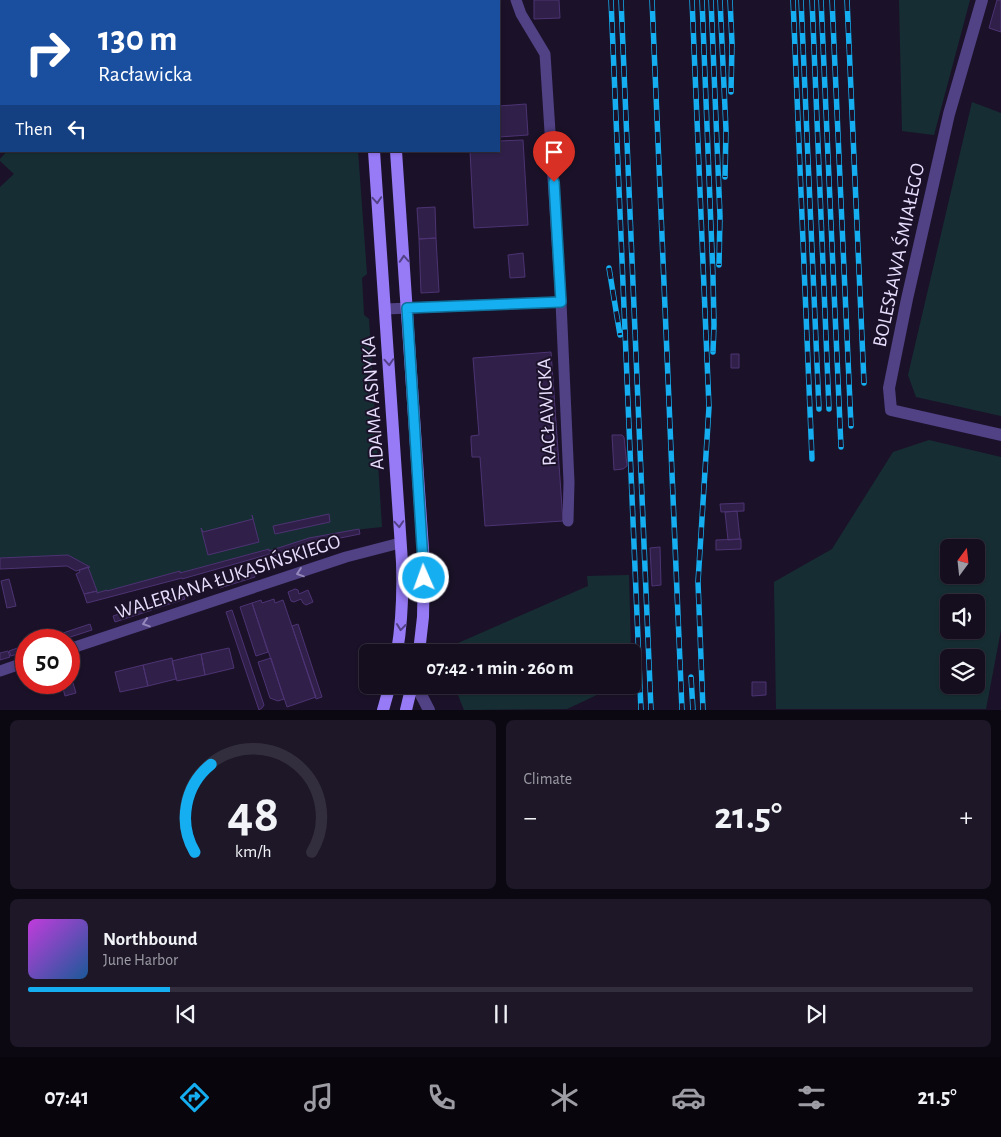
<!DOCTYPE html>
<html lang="en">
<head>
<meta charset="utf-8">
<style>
  :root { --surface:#140e1f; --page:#1d1728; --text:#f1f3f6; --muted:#9d9ca4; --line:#332e3d; --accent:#15aef0 }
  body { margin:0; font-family:"Alegreya Sans",sans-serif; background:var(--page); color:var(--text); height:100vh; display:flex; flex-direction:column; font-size:19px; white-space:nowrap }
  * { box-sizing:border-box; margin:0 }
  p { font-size:16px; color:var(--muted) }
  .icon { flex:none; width:28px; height:28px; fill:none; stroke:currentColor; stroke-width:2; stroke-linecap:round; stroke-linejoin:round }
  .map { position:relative; height:710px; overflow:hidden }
  .sheet { display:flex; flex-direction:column; gap:10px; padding:10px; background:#0b0811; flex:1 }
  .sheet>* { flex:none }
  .guide { position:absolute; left:0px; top:0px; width:500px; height:152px; box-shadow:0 1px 4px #0004,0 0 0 1px var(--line); background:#1a4fa0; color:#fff; overflow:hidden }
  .needle { width:32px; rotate:15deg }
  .fabs { position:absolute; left:940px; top:539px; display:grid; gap:10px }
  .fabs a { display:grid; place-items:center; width:45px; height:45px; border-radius:8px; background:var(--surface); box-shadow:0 1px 4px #0004,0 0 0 1px var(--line); font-size:25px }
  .speed { position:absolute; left:15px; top:629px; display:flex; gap:10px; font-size:25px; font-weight:700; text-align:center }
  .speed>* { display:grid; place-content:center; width:65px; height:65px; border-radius:50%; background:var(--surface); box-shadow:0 1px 4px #0004,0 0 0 1px var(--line); line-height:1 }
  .speed .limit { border:8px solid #d22; background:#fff; color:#111 }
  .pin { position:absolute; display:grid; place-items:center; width:42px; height:42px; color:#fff; margin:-51px -21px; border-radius:50% 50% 50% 0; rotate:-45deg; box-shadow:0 0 5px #0007 }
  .pin .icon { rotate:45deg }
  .me { position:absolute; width:55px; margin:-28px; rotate:358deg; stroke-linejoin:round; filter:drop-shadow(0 0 4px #0008) }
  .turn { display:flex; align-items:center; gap:18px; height:105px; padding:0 15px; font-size:22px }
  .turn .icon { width:65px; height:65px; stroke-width:2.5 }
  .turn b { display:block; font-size:35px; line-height:42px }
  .then { display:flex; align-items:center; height:48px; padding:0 15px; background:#0003; gap:10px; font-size:19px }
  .big { font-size:38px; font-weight:700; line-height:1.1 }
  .sheet .tile { flex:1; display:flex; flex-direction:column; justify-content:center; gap:8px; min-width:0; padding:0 18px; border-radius:8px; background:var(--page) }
  .sheet .dial { align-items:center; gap:0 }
  .dial svg { height:130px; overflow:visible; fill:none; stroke:var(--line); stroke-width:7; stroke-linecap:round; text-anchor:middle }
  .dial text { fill:var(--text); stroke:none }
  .song { display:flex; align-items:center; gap:15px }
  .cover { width:60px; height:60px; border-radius:8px; background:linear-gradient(135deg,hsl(290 70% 55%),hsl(210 70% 35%)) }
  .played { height:5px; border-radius:2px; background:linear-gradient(90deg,var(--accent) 15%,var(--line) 15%) }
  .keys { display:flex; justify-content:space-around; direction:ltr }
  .heat { display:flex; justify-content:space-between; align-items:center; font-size:28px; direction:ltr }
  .sheet .tiles { flex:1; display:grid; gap:10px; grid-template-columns:1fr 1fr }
  .tile:last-child { grid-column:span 2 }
  .trip { position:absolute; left:359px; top:644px; width:282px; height:50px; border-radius:8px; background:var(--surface); box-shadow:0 1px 4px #0004,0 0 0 1px var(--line); font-weight:700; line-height:50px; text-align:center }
  .dock { display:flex; height:80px; justify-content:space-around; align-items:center; background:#08060c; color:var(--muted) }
  .dock .icon { width:35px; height:35px }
  .dock .on { color:var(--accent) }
  .dock b { font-size:22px; color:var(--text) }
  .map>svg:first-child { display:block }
  .green { fill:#162e33; fill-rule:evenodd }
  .building { fill:#302049; stroke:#4d3373 }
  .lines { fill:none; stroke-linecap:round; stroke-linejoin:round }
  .minor { stroke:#514185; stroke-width:11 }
  .tertiary { stroke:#514185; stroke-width:12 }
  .secondary { stroke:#967af6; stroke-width:12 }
  .rail-casing { stroke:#15aef0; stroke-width:5.5 }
  .rail { stroke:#1b1229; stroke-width:4; stroke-dasharray:11; stroke-linecap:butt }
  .oneway { stroke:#524185 }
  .oneway2 { stroke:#9487bb }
  .route-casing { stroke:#0e719c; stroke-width:12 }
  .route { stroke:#15aef0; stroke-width:9 }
  .labels { text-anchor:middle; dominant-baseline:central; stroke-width:4; stroke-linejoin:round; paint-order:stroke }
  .street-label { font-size:20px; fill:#e7ddfd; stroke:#1b1229 }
</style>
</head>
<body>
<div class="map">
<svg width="1001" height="710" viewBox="0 0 1001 710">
  <rect width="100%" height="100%" fill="#1b1229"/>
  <path class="green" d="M0,0h102l-1,1h-100v111l-1,2z
    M899,0h71l-36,135 -32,-4z
    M972,102l29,11v303l-85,-19 -8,-22z
    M7,151h351l9,123 -5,4 2,37 5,4 13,208c-39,3 -75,12 -113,24l-1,-2 -88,24v-2l-73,20 -1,-1 -9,3 -9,-26 1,-1 -21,-11 -68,3v-371l14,-13 -14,-13v-2z
    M929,440l72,17v173l-15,79h-210l-2,-127 58,-33 61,-97zM949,548h27v27h-27zM949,602h27v28h-27zM949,658h27v27h-27z
    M629,575l2,77h-183l1,-5 139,-61 -1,-10z
    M454,685h164l-51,24 -103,1z"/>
  <path class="building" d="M534,0h25l1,18 -26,1z
    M997,0h4v32l-12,-4z
    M526,104l2,31 -29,2v-31z
    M523,140l5,85 -54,3 -4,-77h29v-10z
    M435,207l1,31 -17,1 -2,-31z
    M436,238l3,54 -18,1 -2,-54z
    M523,253l2,24 -15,1 -2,-23z
    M551,352l12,169 -78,5 -5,-69h-8l-1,-16v-5l8,-1 -6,-77z
    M731,354h8v14h-8z
    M612,435h10l2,2 3,29 -4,3 -9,1z
    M744,503v8l-23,1 -1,-8z
    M737,511l3,28 -12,1 -3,-28z
    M329,514l1,8 -55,12 -2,-8z
    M252,515l7,27 -51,13 -7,-27 2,4 50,-13z
    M359,529l1,5 -54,11 -35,12 -1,-3 -88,25v-1l-95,25 -3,-9 13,-3v2l10,-3v1l73,-20v2l89,-24v2l40,-13z
    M741,539v10l-25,1v-10z
    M660,547l1,38 -9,1 -2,-38z
    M68,555l22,12 -14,4 -9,-5 -67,3v-11z
    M88,567l9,24 -13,3 -8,-20 4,-2 -1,-2z
    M253,572l2,5 -35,11 -2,-5z
    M9,579l7,27 -9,2 -6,-27z
    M295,589l3,1 1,4 9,-4 5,12 -7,3 -3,-2 -2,-4 -7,3 -3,-1 -3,-9z
    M183,594l2,5 -31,10 -2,-6z
    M274,599l1,4 8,-3 33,97 -29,10 -35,-104 9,-3 1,3z
    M252,603l16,49 -12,4 -16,-49z
    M150,604l2,6 -37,12 -2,-6z
    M232,610l32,95 -2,3 -3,2 -33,-98z
    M90,624l2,6 -31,10h-19z
    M298,624l24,73 -6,2 -24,-73z
    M26,645v6l-15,5 -2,-5z
    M229,648l5,20 -29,7 -4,-21z
    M8,651l2,6 -10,3v-7z
    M201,654l4,21 -28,6 -5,-20z
    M172,658l4,21 -28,7 -5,-21z
    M271,658l13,41 -6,2 -8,-3 -12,-36z
    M143,665l5,21 -28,6 -5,-20z
    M752,682h14v13l-14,1z
    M73,683l3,10 -11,3 -3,-11z"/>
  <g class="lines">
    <path class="minor" d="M28,0l1,1
      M516,0l5,14 24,40 16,248 8,180 -1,39
      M385,309l176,-7
      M69,649l277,-92 54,-14
      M0,671l26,-9"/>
    <path class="tertiary" d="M982,0l-33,114 -42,185 -18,89 2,22 110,25
      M124,1l1,-1
      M0,135l1,-1
      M416,685l13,25"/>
    <path class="secondary" d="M365,0v1
      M386,0l1,1
      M374,151l28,411c1,30 0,60 -5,90
      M396,151l28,413 -1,53 -4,35
      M383,710l7,-25
      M406,710l6,-25"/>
    <g class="rail-casing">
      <path id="rail" d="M611,0l30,710
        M621,0l30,710
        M652,0l30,710
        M692,0l17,407 -11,175 5,128
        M702,0l11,277 1,48 -1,27
        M711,0l9,216 -1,49
        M720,0l6,130 -1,47
        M730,0l2,43 -1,49
        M793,0l19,459
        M801,0l18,409
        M812,0l17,409
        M821,0l20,447
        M832,0l19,426
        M847,0l17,383
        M609,268l11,67
        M691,677l2,33"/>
    </g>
    <use href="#rail" class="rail"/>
  </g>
  <defs><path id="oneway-chevron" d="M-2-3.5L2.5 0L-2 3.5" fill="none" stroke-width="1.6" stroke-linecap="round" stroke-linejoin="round" transform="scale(1.25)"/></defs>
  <g class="oneway">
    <use href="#oneway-chevron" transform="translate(377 200) rotate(86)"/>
    <use href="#oneway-chevron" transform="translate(404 259) rotate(-94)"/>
    <use href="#oneway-chevron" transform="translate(389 362) rotate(86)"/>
    <use href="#oneway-chevron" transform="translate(399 524) rotate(86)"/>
    <use href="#oneway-chevron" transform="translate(401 627) rotate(96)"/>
  </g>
  <g class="oneway2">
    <use href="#oneway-chevron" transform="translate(300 573) rotate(161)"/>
    <use href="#oneway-chevron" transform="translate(146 623) rotate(162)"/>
  </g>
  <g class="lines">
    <g class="route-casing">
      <path id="route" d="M424,578l-17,-270 154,-6 -7,-120"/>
    </g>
    <use href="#route" class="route"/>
  </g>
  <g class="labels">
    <g class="street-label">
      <text transform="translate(899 255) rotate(-78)">BOLESŁAWA ŚMIAŁEGO</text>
      <text transform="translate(373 403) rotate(-94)">ADAMA ASNYKA</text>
      <text transform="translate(547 412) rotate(-93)">RACŁAWICKA</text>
      <text transform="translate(228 577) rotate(-18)">WALERIANA ŁUKASIŃSKIEGO</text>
    </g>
  </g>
</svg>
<div class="fabs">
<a><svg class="needle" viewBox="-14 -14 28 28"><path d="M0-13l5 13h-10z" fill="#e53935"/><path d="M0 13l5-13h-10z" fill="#9d9ca4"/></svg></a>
<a><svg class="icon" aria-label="sound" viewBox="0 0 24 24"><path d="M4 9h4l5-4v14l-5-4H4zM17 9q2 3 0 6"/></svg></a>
<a><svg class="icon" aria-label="layers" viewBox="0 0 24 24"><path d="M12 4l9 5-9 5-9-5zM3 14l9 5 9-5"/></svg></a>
</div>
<div class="speed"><div class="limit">50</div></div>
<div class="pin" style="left:554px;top:182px;background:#d93025"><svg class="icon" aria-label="arrive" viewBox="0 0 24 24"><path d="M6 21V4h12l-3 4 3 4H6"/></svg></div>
<svg class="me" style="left:424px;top:578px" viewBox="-20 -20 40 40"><circle r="17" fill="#15aef0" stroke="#fff" stroke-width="3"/><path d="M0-11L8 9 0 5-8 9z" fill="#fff"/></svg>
<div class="trip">07:42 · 1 min · 260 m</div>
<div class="guide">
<div class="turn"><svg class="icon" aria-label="right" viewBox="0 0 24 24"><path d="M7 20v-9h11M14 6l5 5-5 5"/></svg><div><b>130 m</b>Racławicka</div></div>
<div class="then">Then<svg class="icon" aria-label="left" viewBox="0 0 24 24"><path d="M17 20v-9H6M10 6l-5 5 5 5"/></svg></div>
</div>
</div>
<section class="sheet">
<div class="tiles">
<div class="tile dial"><svg viewBox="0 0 100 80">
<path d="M14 69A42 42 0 1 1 86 69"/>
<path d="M14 69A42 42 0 0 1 24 15" stroke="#15aef0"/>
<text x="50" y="56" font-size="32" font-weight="700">48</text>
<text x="50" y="72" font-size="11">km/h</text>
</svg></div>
<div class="tile"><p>Climate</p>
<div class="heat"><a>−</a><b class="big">21.5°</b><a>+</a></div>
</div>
<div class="tile">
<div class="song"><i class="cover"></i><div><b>Northbound</b><p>June Harbor</p></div></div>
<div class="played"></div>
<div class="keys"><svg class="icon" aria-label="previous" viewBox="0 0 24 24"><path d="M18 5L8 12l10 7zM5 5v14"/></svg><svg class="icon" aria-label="pause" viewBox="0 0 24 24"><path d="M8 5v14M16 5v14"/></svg><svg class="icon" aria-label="next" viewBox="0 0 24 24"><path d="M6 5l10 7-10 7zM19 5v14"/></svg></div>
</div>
</div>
</section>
<nav class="dock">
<b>07:41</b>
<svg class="icon on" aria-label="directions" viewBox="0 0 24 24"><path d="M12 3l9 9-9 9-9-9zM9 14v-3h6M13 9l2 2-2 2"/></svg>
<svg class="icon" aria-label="music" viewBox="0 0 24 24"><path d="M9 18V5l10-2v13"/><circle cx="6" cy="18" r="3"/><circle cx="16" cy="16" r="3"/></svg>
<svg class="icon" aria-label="phone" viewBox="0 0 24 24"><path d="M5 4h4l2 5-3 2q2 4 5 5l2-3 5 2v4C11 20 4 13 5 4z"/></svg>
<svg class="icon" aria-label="climate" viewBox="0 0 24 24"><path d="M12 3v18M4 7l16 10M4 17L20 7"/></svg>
<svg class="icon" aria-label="car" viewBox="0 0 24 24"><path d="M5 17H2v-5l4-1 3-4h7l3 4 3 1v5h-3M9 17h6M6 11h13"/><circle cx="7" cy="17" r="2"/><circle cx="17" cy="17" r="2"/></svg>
<svg class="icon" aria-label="filters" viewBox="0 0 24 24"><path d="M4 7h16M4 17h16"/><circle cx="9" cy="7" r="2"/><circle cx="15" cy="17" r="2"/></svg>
<b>21.5°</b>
</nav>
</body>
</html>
